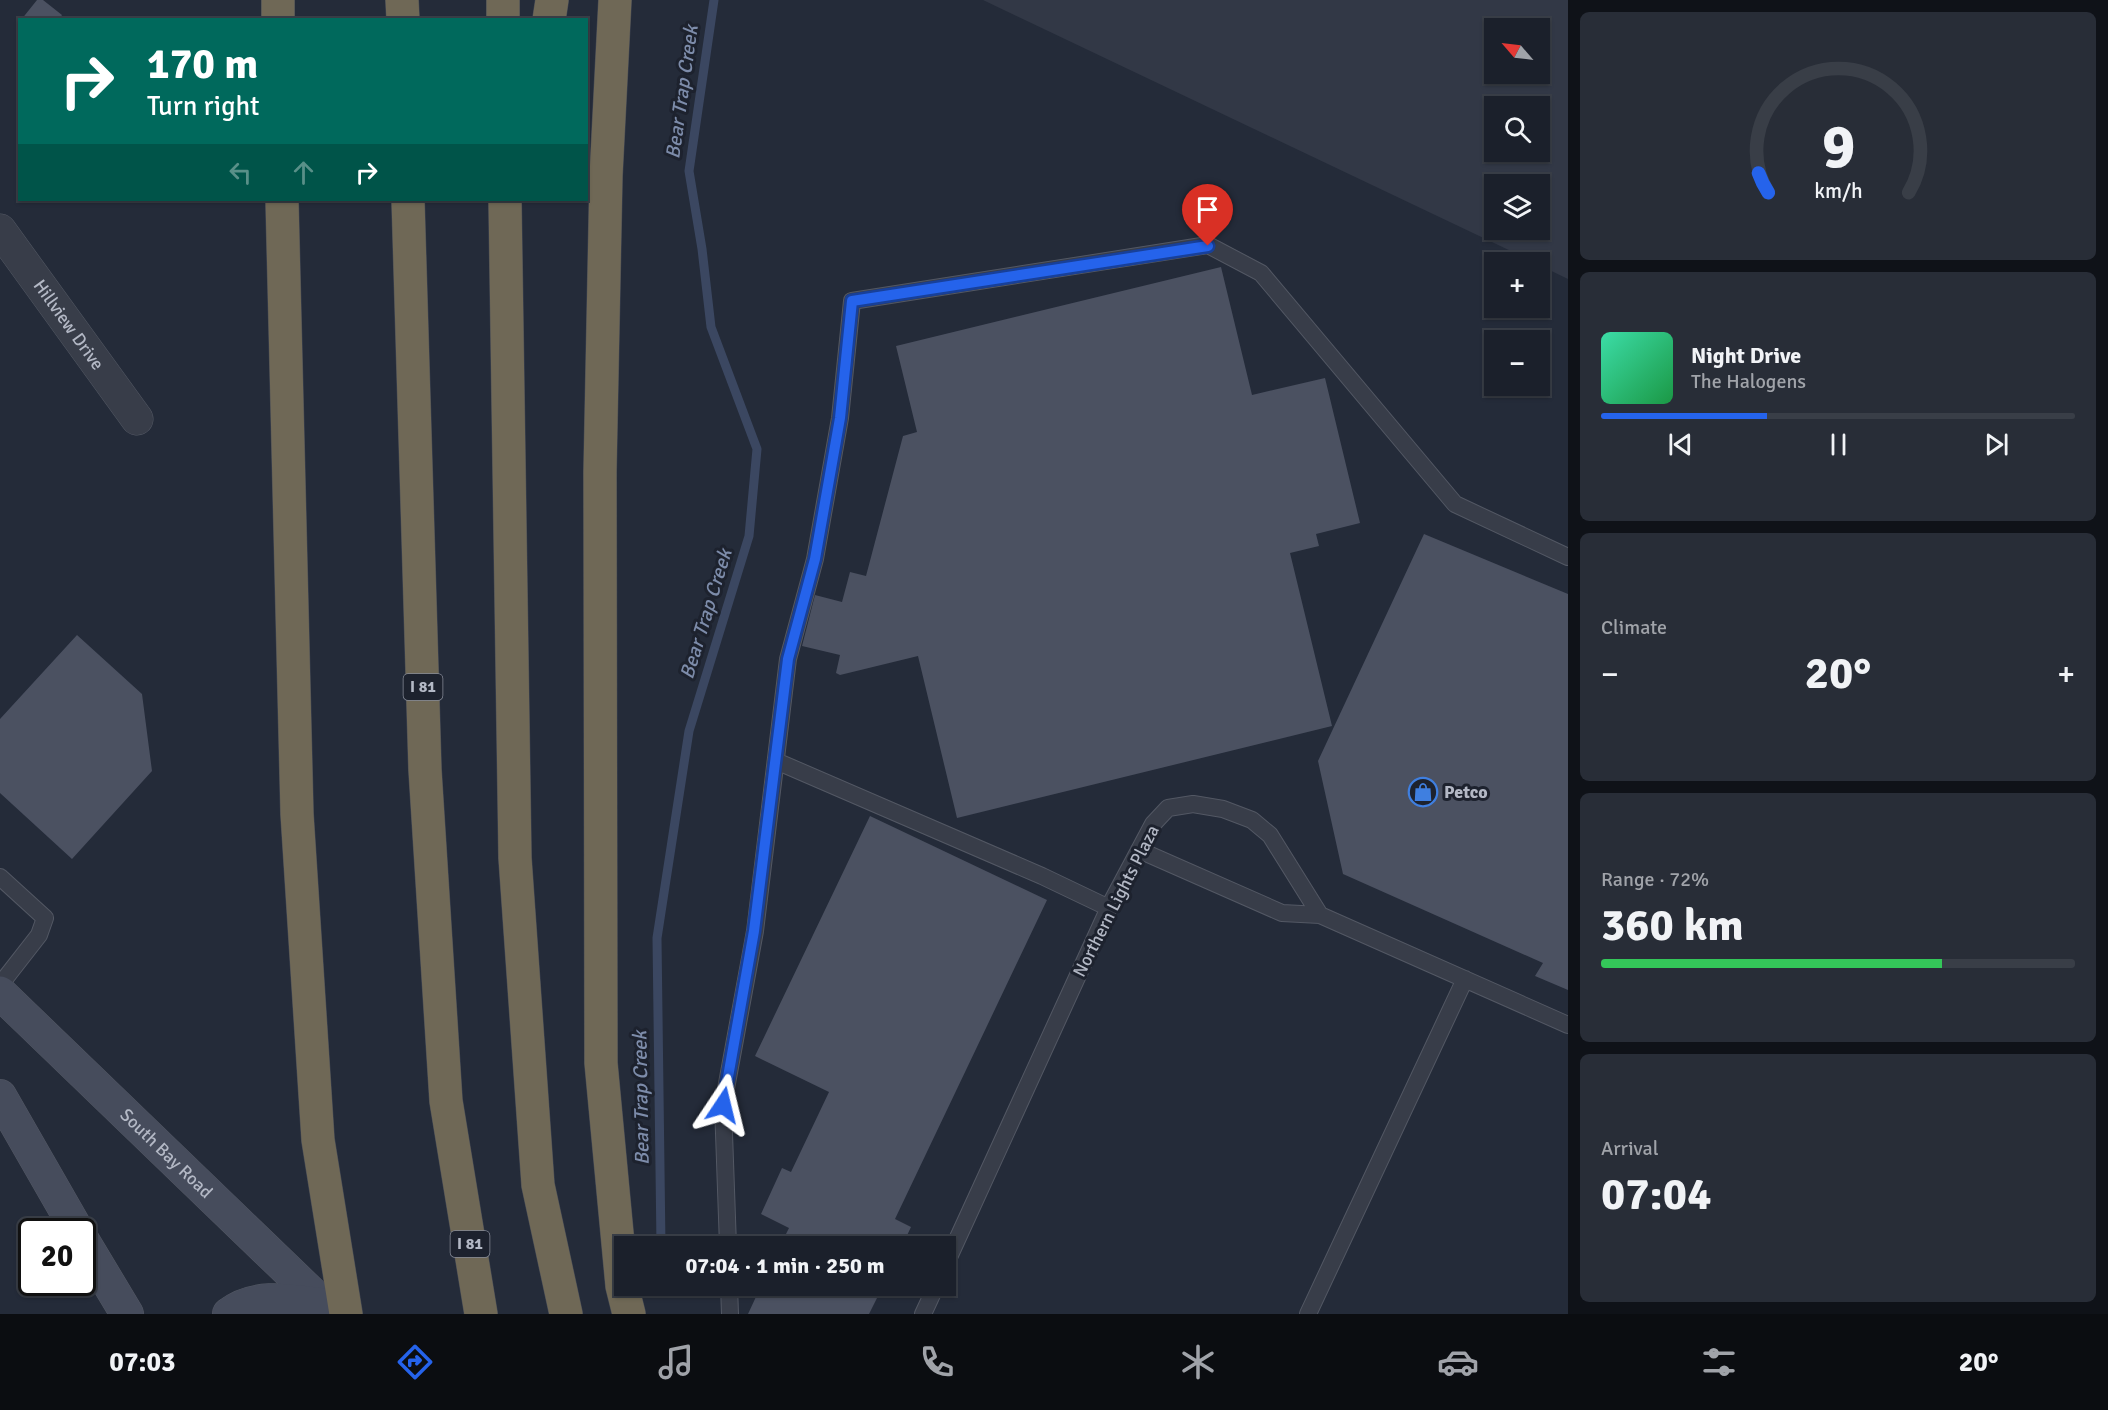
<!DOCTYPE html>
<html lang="en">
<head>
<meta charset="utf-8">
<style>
  :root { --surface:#1b202b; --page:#282d37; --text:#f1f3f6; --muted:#a0a3a9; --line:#393e47; --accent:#2563eb }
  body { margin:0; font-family:Signika,sans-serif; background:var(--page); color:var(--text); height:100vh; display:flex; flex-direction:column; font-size:22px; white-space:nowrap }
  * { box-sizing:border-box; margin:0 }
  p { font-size:20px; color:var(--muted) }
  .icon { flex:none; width:33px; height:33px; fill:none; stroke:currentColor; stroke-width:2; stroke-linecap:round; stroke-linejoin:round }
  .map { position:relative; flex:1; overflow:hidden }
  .drawer { display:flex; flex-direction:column; gap:12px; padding:12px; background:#0f1218; width:540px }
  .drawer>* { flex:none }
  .banner { position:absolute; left:18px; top:18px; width:570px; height:183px; border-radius:0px; box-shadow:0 2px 4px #0004,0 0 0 2px var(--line); background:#00695c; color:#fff; overflow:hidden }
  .needle { width:39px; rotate:298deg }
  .buttons { position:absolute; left:1484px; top:18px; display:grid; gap:12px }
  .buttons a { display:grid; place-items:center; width:66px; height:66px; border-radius:0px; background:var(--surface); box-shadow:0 2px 4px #0004,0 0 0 2px var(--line); font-size:30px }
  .speed { position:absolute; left:18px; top:1218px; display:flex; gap:12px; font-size:30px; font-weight:700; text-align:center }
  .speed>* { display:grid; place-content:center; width:78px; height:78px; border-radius:50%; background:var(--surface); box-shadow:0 2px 4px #0004,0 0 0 2px var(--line); line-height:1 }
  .speed .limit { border:3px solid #111; border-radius:9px; background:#fff; color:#111 }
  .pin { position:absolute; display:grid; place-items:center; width:51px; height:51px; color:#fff; margin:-62px -26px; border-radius:50% 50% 50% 0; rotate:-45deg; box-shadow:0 0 6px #0007 }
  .pin .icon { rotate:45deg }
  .me { position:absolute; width:66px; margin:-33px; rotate:10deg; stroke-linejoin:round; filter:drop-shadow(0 0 4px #0008) }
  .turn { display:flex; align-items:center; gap:21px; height:126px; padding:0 30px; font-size:27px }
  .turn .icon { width:78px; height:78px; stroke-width:2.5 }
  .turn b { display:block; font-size:42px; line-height:51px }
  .lanes { display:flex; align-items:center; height:57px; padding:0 30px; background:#0003; justify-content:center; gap:30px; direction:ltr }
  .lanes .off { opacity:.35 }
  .big { font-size:45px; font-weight:800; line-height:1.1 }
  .drawer .card { flex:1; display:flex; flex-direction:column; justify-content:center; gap:9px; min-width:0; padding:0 21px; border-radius:9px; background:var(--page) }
  .drawer .dial { align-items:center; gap:0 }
  .dial svg { height:156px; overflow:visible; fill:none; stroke:var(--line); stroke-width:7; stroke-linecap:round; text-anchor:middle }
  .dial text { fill:var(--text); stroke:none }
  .song { display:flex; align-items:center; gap:18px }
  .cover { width:72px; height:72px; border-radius:9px; background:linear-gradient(135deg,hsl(160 70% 55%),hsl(140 70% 35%)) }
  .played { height:6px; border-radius:3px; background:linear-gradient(90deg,var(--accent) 35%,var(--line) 35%) }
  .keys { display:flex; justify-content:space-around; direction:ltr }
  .heat { display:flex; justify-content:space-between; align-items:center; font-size:33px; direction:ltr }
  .charge { height:9px; border-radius:4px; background:linear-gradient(90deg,#34c759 72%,var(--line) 0) }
  .trip { position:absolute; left:614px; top:1236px; width:342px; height:60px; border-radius:0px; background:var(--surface); box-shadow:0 2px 4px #0004,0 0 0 2px var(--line); font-weight:800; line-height:60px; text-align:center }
  .tabs { display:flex; height:96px; justify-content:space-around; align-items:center; background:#0b0d11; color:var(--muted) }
  .tabs .icon { width:42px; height:42px }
  .tabs .selected { color:var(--accent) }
  .tabs b { font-size:27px; color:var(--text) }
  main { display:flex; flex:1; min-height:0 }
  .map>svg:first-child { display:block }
  .airport { fill:#323846; fill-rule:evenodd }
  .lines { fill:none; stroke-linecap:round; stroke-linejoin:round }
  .stream { stroke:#3b4761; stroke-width:9 }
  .building { fill:#4b5161 }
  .service-casing { stroke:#535864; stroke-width:18 }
  .minor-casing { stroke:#535864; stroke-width:33 }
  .secondary-casing { stroke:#535864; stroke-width:34 }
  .motorway-casing { stroke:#434854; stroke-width:34 }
  .service { stroke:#383d49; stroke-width:16 }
  .minor { stroke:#383d49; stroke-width:32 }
  .secondary { stroke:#464c5c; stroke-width:33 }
  .motorway { stroke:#6f6856; stroke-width:33 }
  .route-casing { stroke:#184099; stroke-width:15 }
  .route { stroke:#2563eb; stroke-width:10 }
  .labels { text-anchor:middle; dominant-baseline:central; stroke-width:6; stroke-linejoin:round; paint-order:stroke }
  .shield { fill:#1d222e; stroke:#868b98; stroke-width:1.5 }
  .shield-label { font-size:16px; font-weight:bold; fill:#b3b8c5 }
  .street-label { font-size:18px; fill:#b3b8c5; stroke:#1d222e }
  .poi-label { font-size:18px; font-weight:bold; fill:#b3b8c5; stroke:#1d222e; text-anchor:start }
  .water-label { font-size:20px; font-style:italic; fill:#7d8caa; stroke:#1d222e }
</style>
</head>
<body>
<main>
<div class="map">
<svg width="1568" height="1314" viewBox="0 0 1568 1314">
  <rect width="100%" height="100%" fill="#242b39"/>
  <path class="airport" d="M983,0h585v279l-29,-14v-3h-5zM1494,28h45v46h-45zM1494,106h45v46h-45zM1494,184h45v46h-45z"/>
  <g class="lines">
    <path class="stream" d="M661,1246l-4,-308 32,-207 60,-195 8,-87 -46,-122 -9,-78 -13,-78 25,-171
      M662,1286v7"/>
  </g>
  <path class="building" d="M37,0h6l19,15 -3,5h-38z
    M1221,267l31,128 73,-17 35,145 -44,11 3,12 -29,7 42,173 -375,92 -39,-162 -78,19 -4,-2 4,-18 -38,-9 13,-51 27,7 8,-30 16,4 37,-140 14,-4 -21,-86z
    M1424,534l144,60v396l-33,-14 8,-13 -200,-89 -25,-113z
    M77,635l65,59 10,77 -80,88 -72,-66v-74z
    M870,816l177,84 -152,319 16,8 -9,19h-122l9,-18 -28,-14 21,-46 9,4 38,-80 -74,-36z
    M761,1286h122l-14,28h-121z"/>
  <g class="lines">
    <g class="service-casing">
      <path id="service" d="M776,761l266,115 67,32
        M1139,850l143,63 38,2
        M0,877l45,41 -6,17 -39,50
        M728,1246l-5,-141 32,-174 33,-272 27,-100 25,-141 12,-117 356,-56 53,28 194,231 113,53
        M945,1266l167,-365 41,-77 15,-16 25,-4 30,5 29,11 18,15 50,80 248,110
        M729,1286l1,28
        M923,1314l13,-28
        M1308,1314l157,-335"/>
    </g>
    <g class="minor-casing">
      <g id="minor">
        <path id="s1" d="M0,230l137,189"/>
      </g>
    </g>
    <g class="secondary-casing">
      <g id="secondary">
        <path id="s2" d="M0,993l333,321"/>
        <path d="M0,1096l78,136"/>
        <path d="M82,1239l45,75"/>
        <path d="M229,1314c27,-21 63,-13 94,-9"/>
      </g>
    </g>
    <g class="motorway-casing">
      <path id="motorway" d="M278,0v20
        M402,0l1,20
        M503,0v20
        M615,0l-9,176 -6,296 1,591 21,223 7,28
        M549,20l3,-20
        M282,200l15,614 21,326 28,174
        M408,200l17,570 21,331 35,213
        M505,200l10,658 23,327 28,129"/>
    </g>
    <use href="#service" class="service"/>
    <use href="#minor" class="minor"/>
    <use href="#secondary" class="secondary"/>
    <use href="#motorway" class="motorway"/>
  </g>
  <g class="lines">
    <g class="route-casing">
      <path id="route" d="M723,1105l31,-174 34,-272 27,-100 25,-141 12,-117 356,-55"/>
    </g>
    <use href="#route" class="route"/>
  </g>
  <defs>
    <g id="shop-ring" transform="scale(1.5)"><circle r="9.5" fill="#1d222e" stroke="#3f7fe0" stroke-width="1.5"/><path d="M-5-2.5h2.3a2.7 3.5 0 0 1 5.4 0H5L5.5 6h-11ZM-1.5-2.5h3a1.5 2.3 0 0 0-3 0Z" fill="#3f7fe0"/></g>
  </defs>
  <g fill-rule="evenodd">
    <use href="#shop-ring" x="1423" y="792"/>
  </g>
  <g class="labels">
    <g class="shield">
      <rect x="403.5" y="674" width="39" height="26" rx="4.5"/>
      <rect x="450.5" y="1231" width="39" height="26" rx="4.5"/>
    </g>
    <g class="shield-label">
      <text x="423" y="687">I 81</text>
      <text x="470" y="1244">I 81</text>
    </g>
    <g class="street-label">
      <text stroke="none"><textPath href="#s1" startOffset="117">Hillview Drive</textPath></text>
      <text transform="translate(1116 901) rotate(-63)">Northern Lights Plaza</text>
      <text stroke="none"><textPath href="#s2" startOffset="231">South Bay Road</textPath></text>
    </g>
    <g class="poi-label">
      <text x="1444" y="792">Petco</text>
    </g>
    <g class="water-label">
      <text transform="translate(682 92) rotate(-82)">Bear Trap Creek</text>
      <text transform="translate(706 614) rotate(-73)">Bear Trap Creek</text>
      <text transform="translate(641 1098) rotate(-91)">Bear Trap Creek</text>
    </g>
  </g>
</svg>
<div class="buttons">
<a><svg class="needle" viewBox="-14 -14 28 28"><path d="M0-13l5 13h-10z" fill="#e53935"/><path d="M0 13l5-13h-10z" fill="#a0a3a9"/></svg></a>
<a><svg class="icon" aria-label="search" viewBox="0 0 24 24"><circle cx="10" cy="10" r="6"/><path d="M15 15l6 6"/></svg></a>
<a><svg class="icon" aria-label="layers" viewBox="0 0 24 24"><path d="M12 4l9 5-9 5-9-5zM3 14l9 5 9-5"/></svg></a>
<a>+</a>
<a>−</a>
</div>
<div class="speed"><div class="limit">20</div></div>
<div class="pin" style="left:1208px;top:246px;background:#d93025"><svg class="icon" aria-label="arrive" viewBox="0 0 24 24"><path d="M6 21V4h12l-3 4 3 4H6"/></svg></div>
<svg class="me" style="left:723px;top:1105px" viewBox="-20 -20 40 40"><path d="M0-17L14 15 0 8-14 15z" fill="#2563eb" stroke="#fff" stroke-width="4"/></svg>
<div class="trip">07:04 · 1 min · 250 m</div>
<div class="banner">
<div class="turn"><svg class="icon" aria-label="right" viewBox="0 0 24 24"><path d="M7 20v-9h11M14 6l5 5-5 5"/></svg><div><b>170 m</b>Turn right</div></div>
<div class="lanes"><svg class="icon off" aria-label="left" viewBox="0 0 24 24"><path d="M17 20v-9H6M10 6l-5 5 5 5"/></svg><svg class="icon off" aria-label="ahead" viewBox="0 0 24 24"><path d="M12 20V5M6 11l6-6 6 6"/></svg><svg class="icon" aria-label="right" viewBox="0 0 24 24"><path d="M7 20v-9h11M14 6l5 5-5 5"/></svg></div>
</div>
</div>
<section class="drawer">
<div class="card dial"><svg viewBox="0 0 100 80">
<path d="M14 69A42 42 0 1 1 86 69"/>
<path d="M14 69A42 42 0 0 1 9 59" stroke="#2563eb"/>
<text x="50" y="56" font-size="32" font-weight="700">9</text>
<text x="50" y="72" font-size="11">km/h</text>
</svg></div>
<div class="card">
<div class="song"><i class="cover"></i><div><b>Night Drive</b><p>The Halogens</p></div></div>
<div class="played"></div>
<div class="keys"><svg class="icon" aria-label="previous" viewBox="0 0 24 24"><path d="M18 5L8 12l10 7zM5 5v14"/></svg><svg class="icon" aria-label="pause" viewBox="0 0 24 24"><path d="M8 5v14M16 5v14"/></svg><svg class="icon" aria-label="next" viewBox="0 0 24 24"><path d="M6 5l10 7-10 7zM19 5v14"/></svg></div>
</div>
<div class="card"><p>Climate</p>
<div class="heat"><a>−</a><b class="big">20°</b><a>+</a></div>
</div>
<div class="card"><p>Range · 72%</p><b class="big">360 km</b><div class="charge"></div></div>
<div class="card"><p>Arrival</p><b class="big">07:04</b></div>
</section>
</main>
<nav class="tabs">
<b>07:03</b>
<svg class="icon selected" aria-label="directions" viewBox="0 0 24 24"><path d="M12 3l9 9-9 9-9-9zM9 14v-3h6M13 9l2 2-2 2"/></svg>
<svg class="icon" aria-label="music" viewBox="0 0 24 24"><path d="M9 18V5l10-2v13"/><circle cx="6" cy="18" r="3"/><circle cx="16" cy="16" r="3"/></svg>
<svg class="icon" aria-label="phone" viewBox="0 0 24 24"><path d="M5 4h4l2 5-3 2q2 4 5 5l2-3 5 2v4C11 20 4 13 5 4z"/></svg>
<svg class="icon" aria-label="climate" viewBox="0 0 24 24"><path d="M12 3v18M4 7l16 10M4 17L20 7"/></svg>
<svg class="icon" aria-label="car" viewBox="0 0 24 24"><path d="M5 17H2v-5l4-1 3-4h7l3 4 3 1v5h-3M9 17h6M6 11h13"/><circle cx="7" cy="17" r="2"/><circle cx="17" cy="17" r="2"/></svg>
<svg class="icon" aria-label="filters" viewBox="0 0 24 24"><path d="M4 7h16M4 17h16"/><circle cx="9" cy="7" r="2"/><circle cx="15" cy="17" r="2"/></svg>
<b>20°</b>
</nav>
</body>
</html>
